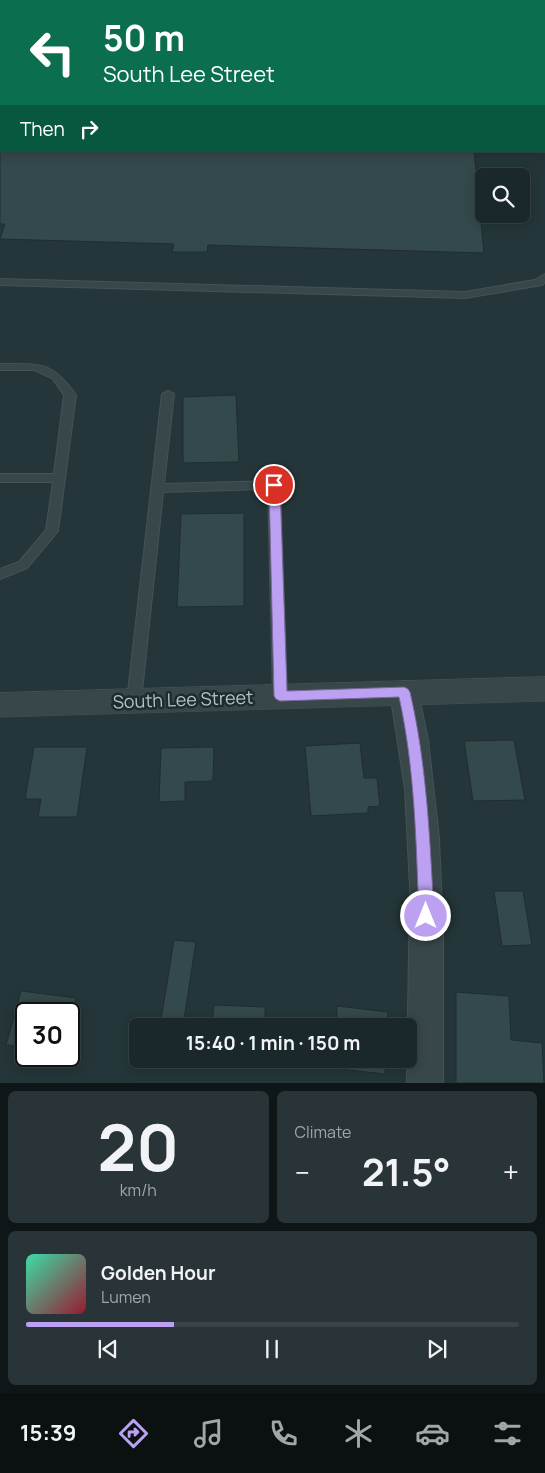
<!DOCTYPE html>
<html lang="en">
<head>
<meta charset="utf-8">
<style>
  :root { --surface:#1b282b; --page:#283437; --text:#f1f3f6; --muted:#a0a6a9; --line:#394447; --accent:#bca0f2 }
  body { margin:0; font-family:Manrope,sans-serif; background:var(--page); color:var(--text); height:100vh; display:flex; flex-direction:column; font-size:19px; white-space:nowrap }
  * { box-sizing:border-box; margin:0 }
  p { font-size:16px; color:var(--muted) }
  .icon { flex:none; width:28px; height:28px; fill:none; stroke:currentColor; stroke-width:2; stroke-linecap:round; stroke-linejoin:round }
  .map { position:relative; height:1083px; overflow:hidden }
  .sheet { display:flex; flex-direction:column; gap:8px; padding:8px; background:#0f1618; flex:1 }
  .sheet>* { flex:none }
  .banner { position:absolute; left:0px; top:0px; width:545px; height:152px; box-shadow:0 2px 12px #0003,0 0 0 1px var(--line); background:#0b6e4f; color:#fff; overflow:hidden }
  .controls { position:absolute; left:475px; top:168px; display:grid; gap:10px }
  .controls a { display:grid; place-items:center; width:55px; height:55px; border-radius:8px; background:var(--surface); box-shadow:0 2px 12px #0003,0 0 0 1px var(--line); font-size:25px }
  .speed { position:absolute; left:15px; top:1002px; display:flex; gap:10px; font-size:25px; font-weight:700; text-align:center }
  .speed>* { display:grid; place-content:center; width:65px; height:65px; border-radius:50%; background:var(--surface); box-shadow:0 2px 12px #0003,0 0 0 1px var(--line); line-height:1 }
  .speed .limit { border:2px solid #111; border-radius:8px; background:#fff; color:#111 }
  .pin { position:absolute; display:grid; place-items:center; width:42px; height:42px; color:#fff; margin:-21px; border:2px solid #fff; border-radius:50%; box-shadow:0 1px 5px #0007 }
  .me { position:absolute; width:55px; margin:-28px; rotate:0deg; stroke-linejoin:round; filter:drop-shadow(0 0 4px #0008) }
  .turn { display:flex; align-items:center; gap:18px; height:105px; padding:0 20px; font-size:22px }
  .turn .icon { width:65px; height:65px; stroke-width:2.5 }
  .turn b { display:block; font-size:35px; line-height:42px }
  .then { display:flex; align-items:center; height:48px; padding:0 20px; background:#0003; gap:10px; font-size:19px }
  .big { font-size:38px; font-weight:700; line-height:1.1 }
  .sheet .card { flex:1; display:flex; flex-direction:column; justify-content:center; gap:8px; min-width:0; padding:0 18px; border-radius:8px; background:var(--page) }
  .sheet .dial { align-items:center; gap:0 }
  .dial b { font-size:65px; line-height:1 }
  .song { display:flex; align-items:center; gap:15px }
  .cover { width:60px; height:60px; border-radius:8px; background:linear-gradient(135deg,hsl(160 70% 55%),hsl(350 70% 35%)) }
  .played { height:5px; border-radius:2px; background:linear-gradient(90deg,var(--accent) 30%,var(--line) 30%) }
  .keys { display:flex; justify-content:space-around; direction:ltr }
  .heat { display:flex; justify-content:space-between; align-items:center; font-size:28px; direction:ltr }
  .sheet .tiles { flex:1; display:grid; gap:8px; grid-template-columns:1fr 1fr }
  .card:last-child { grid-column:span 2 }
  .trip { position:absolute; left:129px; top:1018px; width:288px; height:50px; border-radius:8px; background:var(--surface); box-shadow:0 2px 12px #0003,0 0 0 1px var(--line); font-weight:700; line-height:50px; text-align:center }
  .menu { display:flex; height:80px; justify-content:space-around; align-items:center; background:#0b1011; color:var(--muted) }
  .menu .icon { width:35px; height:35px }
  .menu .on { color:var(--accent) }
  .menu b { font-size:22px; color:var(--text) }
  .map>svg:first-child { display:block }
  .building { fill:#34494c; stroke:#1f2e30 }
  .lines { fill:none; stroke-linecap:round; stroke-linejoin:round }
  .service-casing { stroke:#445355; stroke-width:2 }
  .minor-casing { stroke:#445355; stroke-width:2 }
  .tertiary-casing { stroke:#445355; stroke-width:1 }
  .service { fill:#384749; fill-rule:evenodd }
  .minor { fill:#384749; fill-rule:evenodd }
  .tertiary { fill:#384749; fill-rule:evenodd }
  .route { fill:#bca0f2; stroke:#7a689d }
  .labels { text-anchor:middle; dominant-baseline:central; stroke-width:5; stroke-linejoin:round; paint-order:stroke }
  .street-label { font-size:18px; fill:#b3c2c5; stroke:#1d2c2e }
</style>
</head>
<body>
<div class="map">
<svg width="545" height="1083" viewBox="0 0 545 1083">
  <rect width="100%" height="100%" fill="#243639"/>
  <path class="building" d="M37,0h327l-328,1z
    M0,55l1,96h473l10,102 -276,-8 -1,7h-35l2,-8 -174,-5 5,-15h-5z
    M236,395l3,67 -56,1v-66z
    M244,513v93l-67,1 4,-93z
    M514,740l11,60 -52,1 -9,-60z
    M360,743l4,35h13l3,28 -12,1v6l-57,3 -6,-70z
    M34,747h53l-10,70h-39l3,-18h-16z
    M214,747l-1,34 -28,1v19l-26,1 2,-54z
    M494,891h29l9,54 -30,1z
    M174,940l22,2 -13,84h-23z
    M21,991l55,7 -7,30v-14h-43v33l-20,-2z
    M456,992l53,4 2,44 31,3 2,40h-88z
    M214,1005l51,2v19h-53z
    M337,1006l51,6 -1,14h-51z
    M210,1059h53l-1,8 -53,-2z
    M333,1059h53l-1,15 -53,-6z"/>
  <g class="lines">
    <g class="service-casing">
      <path id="service" d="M477,0h11l1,1h-11z
        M544,65h1v10h-1z
        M545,274v8l-3,3 -77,13 -465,-13v-6l465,13 70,-12z
        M0,364c39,0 51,-4 76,31l-18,136 -31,37 -27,11v-10l19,-7 27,-32 7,-48h-53v-8h54l10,-79 -12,-17 -18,-8h-34z
        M168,391l6,3 -10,90 110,-3 6,4 7,211 -2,4 -5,1 -5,-1 -2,-4 -5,-207 -105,3 -22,209 -2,4 -5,1 -5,-1 -2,-4 35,-307z"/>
    </g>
    <g class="minor-casing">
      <path id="minor" d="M404,681l10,3 4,8 10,48 11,98 4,98v147h-36l3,-196 -5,-98 -15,-97 4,-8z"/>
    </g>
    <g class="tertiary-casing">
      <path id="tertiary" d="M545,677v24l-545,16v-24z"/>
    </g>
    <use href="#service" class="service"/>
    <use href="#minor" class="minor"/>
    <use href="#tertiary" class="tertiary"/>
  </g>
  <path class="route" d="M274,482l6,3 7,206 117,-4 4,2 2,3c17,73 20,149 24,224l-2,4 -6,2 -5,-2 -2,-4c-3,-73 -4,-147 -20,-219l-119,4 -4,-2 -2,-3 -5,-211z"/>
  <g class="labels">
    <g class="street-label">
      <text transform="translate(183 699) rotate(-2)">South Lee Street</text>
    </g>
  </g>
</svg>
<div class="controls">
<a><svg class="icon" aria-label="search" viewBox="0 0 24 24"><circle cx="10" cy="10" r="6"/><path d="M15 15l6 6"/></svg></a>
</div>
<div class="speed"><div class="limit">30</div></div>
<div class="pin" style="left:274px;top:485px;background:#d93025"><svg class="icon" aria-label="arrive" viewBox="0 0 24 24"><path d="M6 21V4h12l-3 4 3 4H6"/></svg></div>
<svg class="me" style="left:426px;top:916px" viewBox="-20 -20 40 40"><circle r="17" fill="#bca0f2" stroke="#fff" stroke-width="3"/><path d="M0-11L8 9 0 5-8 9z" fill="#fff"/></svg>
<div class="trip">15:40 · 1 min · 150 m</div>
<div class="banner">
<div class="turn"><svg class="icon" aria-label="left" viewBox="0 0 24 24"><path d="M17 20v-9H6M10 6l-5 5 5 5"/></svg><div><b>50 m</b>South Lee Street</div></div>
<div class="then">Then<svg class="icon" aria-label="right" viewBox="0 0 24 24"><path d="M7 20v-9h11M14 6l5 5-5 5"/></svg></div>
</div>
</div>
<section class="sheet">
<div class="tiles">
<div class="card dial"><b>20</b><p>km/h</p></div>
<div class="card"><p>Climate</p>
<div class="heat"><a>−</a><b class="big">21.5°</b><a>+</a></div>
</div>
<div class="card">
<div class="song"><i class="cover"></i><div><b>Golden Hour</b><p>Lumen</p></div></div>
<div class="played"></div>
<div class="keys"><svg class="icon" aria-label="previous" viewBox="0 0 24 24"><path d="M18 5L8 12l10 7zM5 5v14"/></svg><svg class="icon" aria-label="pause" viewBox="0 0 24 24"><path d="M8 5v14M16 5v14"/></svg><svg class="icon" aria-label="next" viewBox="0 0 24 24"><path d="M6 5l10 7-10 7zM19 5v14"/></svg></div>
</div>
</div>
</section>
<nav class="menu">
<b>15:39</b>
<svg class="icon on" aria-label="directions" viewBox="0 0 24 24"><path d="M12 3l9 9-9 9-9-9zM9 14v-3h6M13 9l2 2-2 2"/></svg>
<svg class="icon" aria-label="music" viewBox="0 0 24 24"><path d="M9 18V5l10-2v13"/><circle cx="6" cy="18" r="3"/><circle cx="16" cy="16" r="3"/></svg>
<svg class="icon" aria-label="phone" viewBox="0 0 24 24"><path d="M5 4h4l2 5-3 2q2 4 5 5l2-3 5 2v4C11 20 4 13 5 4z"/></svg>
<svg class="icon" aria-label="climate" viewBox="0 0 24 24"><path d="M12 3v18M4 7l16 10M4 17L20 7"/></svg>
<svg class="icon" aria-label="car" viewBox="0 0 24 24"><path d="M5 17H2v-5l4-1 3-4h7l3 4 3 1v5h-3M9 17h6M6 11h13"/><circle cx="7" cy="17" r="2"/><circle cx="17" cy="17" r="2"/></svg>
<svg class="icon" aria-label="filters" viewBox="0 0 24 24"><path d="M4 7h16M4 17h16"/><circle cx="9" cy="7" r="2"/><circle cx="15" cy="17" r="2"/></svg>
</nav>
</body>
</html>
